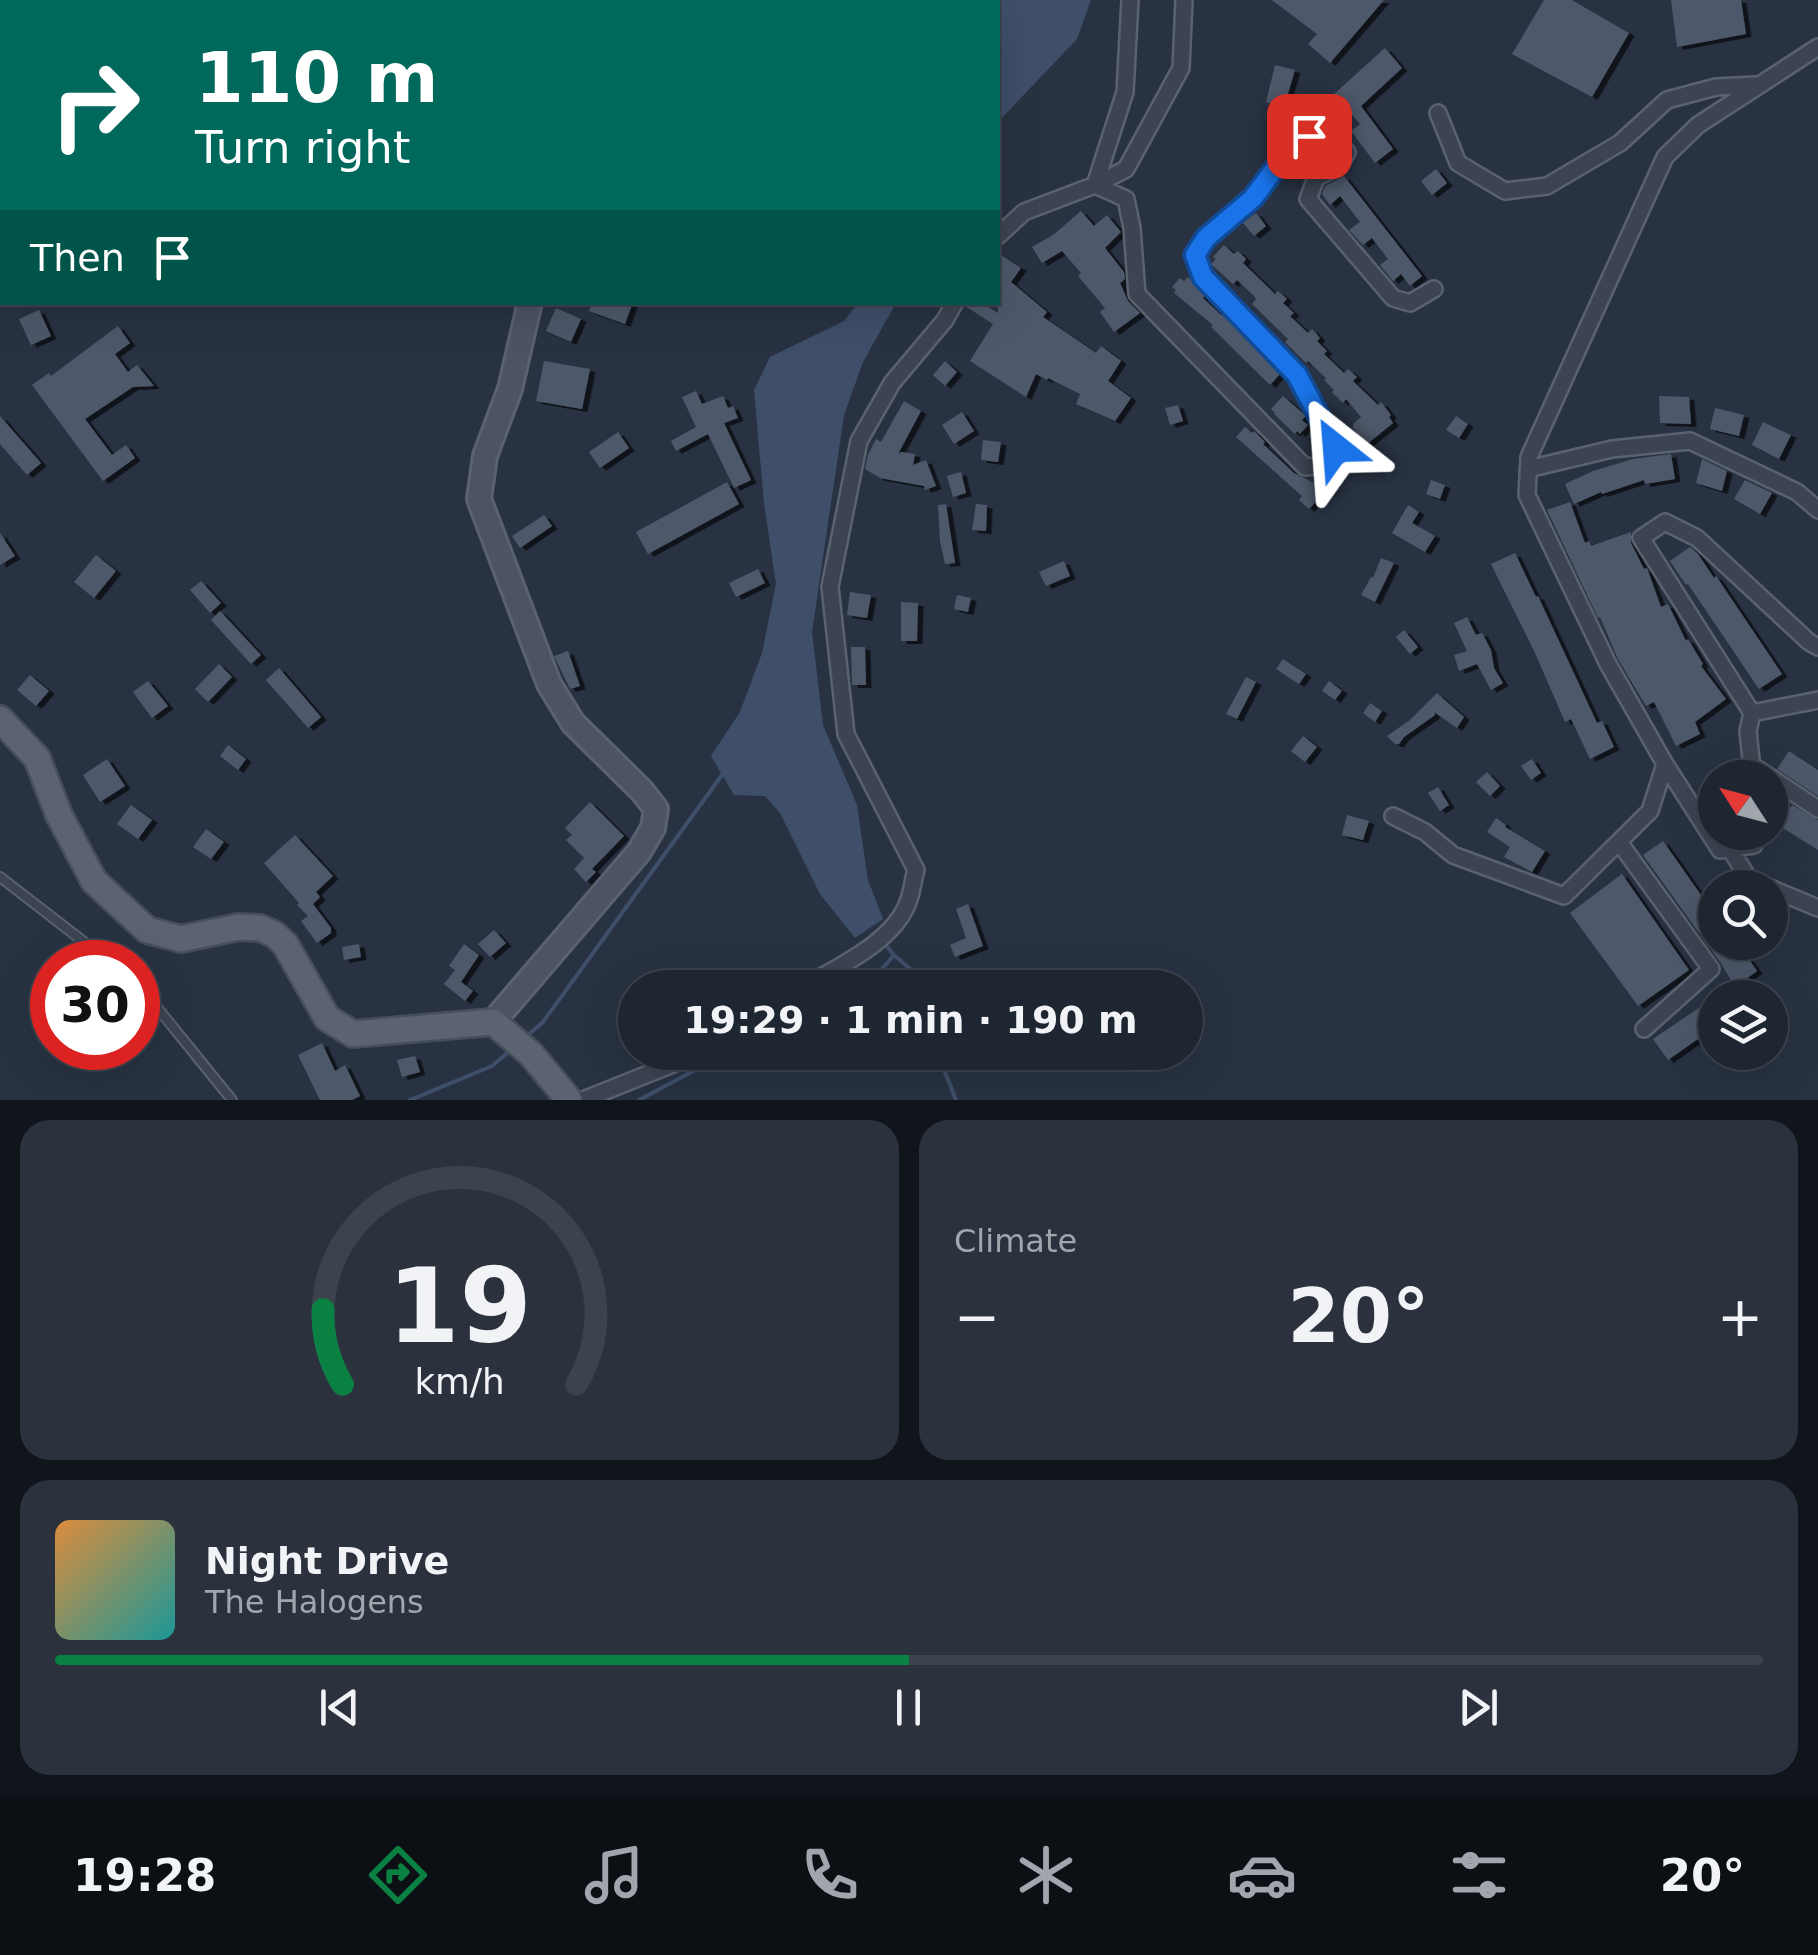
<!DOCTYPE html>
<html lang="en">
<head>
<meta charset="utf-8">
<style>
  :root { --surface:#1e2632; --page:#2b323e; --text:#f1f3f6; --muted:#a1a5ac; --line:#3c434d; --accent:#0b8043 }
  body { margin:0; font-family:"DejaVu Sans",sans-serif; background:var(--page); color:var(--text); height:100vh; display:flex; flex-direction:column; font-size:38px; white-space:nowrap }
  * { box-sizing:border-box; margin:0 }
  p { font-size:32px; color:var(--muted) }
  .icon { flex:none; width:55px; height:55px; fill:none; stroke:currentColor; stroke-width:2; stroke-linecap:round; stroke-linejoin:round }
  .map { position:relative; height:1100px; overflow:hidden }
  .side { display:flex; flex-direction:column; gap:20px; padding:20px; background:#10151c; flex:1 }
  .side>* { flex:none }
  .hud { position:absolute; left:0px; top:0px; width:1000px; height:305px; box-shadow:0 10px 40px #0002,0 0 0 2px var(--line); background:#00695c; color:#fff; overflow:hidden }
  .needle { width:65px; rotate:306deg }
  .fabs { position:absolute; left:1698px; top:760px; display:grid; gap:20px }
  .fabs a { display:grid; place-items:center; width:90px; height:90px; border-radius:50%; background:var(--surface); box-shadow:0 10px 40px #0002,0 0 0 2px var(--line); font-size:50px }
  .speed { position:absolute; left:30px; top:940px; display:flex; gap:20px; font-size:50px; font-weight:700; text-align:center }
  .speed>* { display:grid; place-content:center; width:130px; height:130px; border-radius:50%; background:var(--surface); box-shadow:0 10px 40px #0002,0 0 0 2px var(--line); line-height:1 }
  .speed .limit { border:15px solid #d22; background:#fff; color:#111 }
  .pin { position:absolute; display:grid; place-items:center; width:85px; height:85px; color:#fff; margin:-42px; border-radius:20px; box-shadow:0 5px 15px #0006 }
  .me { position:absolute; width:110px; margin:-55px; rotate:332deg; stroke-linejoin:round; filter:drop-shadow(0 0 8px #0008) }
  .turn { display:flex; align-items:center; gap:35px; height:210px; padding:0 30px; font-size:45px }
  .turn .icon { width:130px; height:130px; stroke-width:2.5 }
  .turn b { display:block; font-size:70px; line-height:85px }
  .then { display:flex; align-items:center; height:95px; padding:0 30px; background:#0003; gap:20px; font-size:38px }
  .big { font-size:75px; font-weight:700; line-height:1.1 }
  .side .widget { flex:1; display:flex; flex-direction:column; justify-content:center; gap:15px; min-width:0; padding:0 35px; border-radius:30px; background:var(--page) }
  .side .dial { align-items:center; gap:0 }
  .dial svg { height:260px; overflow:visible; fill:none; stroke:var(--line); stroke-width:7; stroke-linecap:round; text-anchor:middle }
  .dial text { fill:var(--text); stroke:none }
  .song { display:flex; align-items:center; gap:30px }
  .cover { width:120px; height:120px; border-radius:15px; background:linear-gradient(135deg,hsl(30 70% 55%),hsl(180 70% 35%)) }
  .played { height:10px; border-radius:5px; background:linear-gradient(90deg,var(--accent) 50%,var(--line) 50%) }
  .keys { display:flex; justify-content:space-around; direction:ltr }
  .heat { display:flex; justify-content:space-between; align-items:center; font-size:55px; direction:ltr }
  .side .tiles { flex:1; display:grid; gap:20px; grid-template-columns:1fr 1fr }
  .widget:last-child { grid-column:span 2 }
  .trip { position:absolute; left:618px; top:970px; width:585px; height:100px; border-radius:50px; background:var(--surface); box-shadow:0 10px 40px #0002,0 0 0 2px var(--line); font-weight:700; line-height:100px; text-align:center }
  .dock { display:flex; height:160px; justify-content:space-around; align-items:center; background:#0c0f14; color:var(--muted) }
  .dock .icon { width:70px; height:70px }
  .dock .on { color:var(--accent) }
  .dock b { font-size:45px; color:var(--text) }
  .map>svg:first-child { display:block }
  .water { fill:#3f4f6a }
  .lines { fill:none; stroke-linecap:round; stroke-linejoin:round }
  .stream { stroke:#3f4f6a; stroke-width:4 }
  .building { fill:#4e596b; filter:url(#shadow) }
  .service-casing { stroke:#5a626f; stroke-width:12 }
  .minor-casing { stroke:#5a626f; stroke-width:20 }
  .secondary-casing { stroke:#5a626f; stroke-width:28 }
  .primary-casing { stroke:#464d5b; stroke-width:30 }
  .service { stroke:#3c4452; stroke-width:8 }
  .minor { stroke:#3c4452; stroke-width:15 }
  .secondary { stroke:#4b5365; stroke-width:22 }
  .primary { stroke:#5b6372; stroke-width:25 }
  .route-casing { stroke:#114b97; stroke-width:25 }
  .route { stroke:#1a73e8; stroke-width:18 }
</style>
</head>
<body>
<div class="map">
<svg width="1818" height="1100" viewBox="0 0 1818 1100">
  <defs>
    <filter id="shadow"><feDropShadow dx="5.5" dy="3" stdDeviation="0" flood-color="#0009"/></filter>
  </defs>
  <rect width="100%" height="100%" fill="#283242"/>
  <path class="water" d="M962,0h129l-14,39 -79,83v-120h-35z
    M858,303h38l-33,59 -19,53 -32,217 11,93 34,80 11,75 15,39 -28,19 -35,-44 -40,-81 -15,-17 -31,-1 -23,-39 29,-44 22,-59 14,-69 -12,-81 -10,-113 16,-33 74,-36z"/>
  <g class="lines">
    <path class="stream" d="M894,955l38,33
      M851,988l31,-19 12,-14 -10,-12
      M527,1036l16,-14 179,-247
      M944,1052l-1,15 13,33
      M410,1100l82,-34 20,-17
      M639,1100l90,-48"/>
  </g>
  <path class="building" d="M1272,0h112l-54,63 -22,-19 9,-10z
    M1544,0h28l57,33 -37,64 -80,-43z
    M1671,0h70l5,34 -69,13z
    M1385,48l17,20 -41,38 32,43 -18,14 -24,-32 9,-7 -26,-30z
    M1275,65l20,5 -11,37 -18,-5z
    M1436,169l11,14 -15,12 -11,-14z
    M1344,176l78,100 -12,10 -9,-12 -8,7 -13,-16 8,-6 -16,-21 -9,7 -14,-15 11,-8 -20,-26 -10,9 -8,-11 3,-8z
    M1081,211l13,15 13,-11 14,17 -16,16 19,24 1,7 -5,4 8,18 12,12 -26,19 -14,-20 5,-4 -27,-32 3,-3 -19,-22 -20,12 -10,-16 21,-12z
    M1256,213l10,13 -12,10 -11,-13z
    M1224,245l10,9 4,-3 8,8 -3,4 32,31 3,-3 9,8 -4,4 11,10 -4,3 18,17 4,-4 8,9 -3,3 10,10 -3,3 20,19 4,-4 9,8 -4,4 25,24 3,-3 10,13 -2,2 4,6 -27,22 -13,-17v-4l8,-7 -15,-18 -3,4 -11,-11 2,-2 -10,-10 2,-2 -18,-17 -2,2 -21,-21 3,-3 -36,-35 4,-5 -2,-3 -17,-16 -4,4 -22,-20 5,-5 -3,-2z
    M998,253l23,15 -10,14 36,30 -4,5 53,36 5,-7 20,15 -13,20 23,17 -16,23 -39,-17 4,-10 -32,-16 -1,2 -11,-6 -10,23 -56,-36 23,-37 -28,-18 1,-4h15l17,11z
    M1188,277l17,19 -2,2 18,17 2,-1 57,60 -10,11 -59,-58 2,-2 -39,-32 2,-3 -4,-3 8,-9 4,3z
    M593,302h40l-8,22 -36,-13z
    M556,308l25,11 -10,23 -25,-11z
    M39,310l12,26 -20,9 -12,-26z
    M118,326l12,17 -15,11 13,18 9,-7 17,21 -21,1 -48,32 27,36 14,-10 9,13 -32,23 -71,-96 17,-12 2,3z
    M544,361l46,8 -8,40 -46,-8z
    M945,361l12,11 -12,14 -12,-11z
    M696,391l6,13 21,-8 5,12 5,-2 5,12 -14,5 27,57 -17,8 -26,-54 -32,17 -5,-10 25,-14 -14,-30z
    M1283,396l23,20 -4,4 6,5 -8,9 -3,-3 -2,3 -21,-20 1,-1 -4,-4z
    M1659,396l30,1 2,27 -31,-1z
    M904,401l17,10 -23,43 3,-2 14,2 -2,11 13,-5 10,26 -11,4 -1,-4 -44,-8 -15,-9 3,-14 8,-16 5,3z
    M1178,405l5,16 -13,4 -5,-17z
    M1715,408l29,7 -5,21 -29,-7z
    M962,412l12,19 -20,13 -12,-19z
    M0,416l41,47 -14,12 -27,-31z
    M1456,416l12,8 -9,14 -13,-8z
    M1763,422l28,13 -12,24 -27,-14z
    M1245,427l7,6 2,-2 11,11 -2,2 31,29 20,10 5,-5 10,9 -20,22 -10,-9 3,-4 -66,-59z
    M618,432l11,16 -29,20 -11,-16z
    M983,440l18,2 -3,20 -17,-2z
    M1671,454l4,25 -30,5 -1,-4 -42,14 -1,-2 -27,12 -9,-20 28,-13 40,-12z
    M1702,459l25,12 -5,20 -26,-8z
    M961,472l5,21 -13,4 -6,-21z
    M1431,480l14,5 -5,14 -14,-5z
    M1745,480l27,13 -12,21 -26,-15z
    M727,482l12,22 -91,50 -12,-22z
    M1570,502l15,41 4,-2 2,5 40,-14v11l13,26 3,-1 14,39 7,-3 18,37 2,-2 15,25 -2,2 25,33 -31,23 5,12 -24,12 -22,-44 -8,4 -28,-47 -18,-42 -2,1 -51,-108z
    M946,504l9,59 -10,1 -5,-23 -2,-36z
    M976,504l11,1 -1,26 -14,-1z
    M1408,505l11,7 -7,11 23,13 -10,16 -33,-19z
    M544,515l8,11 -32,22 -8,-12z
    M0,533l15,23 -15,9z
    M1690,547l8,7 16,24 2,-2 66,98 -23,15 -71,-105 -2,1 -16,-24z
    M1515,553l21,44 2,-1 59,127 5,-2 12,26 -24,12 -19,-40 -6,3 -30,-69 -44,-89z
    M96,555l20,16 -22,27 -20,-16z
    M1381,558l13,5 -19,39 -14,-7 10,-18 2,1z
    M1064,561l6,15 -24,10 -7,-14z
    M758,569l7,14 -29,14 -7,-14z
    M201,581l20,22 -11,10 -20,-23z
    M850,592l21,3 -4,23 -20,-3z
    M957,595l14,3 -3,14 -14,-3z
    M901,602l17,1 -1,38h-16z
    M220,611l41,44 -10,9 -40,-44z
    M1467,617l9,18 6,-2 9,17 3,18 9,15 -12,7 -14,-26 -18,7 -5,-16 13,-4 -13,-28z
    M1404,630l14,17 -8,7 -14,-17z
    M851,647h14l1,38h-14z
    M568,651l12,35 -10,3 -16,-33z
    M1283,659l23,15 -7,10 -23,-15z
    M219,664l13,13 -24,25 -13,-13z
    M279,668l42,49 -13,11 -42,-48z
    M30,675l19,16 -13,15 -19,-16z
    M1246,677l10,5 -19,37 -11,-5z
    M148,681l20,25 -16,12 -19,-26z
    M1329,681l13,10 -7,9 -13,-9z
    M1437,693l27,24 -7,11 -23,-16 1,3 -31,22 -5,7h-4l-8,-8 23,-16z
    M1370,703l12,8 -7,11 -12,-9z
    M1303,736l14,11 -12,15 -14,-11z
    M228,745l18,14 -8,11 -18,-14z
    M1789,751l29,19v26l-41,-27z
    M107,759l18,27 -25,16 -17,-27z
    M1532,759l9,14 -10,7 -10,-14z
    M1487,772l13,14 -10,10 -14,-14z
    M1438,787l11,18 -9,6 -12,-18z
    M590,802l34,34 -32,33 4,3 -10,10 -12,-13 10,-11 -18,-18 6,-5 -7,-7z
    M131,805l21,15 -14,19 -21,-15z
    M1792,805l26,15v30l-40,-25z
    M1347,815l22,6 -6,19 -21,-5z
    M1496,818l10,7 -1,2 40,24 -13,21 -28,-15 6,-10 -23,-15z
    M206,829l18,13 -13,17 -18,-12z
    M295,835l38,41 -17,16 4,5 -7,7 18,24v5l-14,10 -16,-22 7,-5 -11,-11 2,-2 -35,-40z
    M1663,841l52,74v27h22l20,29 -22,16 -15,-25 -77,-107z
    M1622,874l67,96 -51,36 -68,-93z
    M968,904l15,42 -28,11 -5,-12 16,-7 -10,-29z
    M494,930l12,13 -16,14 -12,-13z
    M359,944l2,13 -17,3 -2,-13z
    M464,944l15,11 -18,27 12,9 -8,10 -21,-17 11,-14 -6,-4z
    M1715,997v30l-47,33 -15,-21z
    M322,1043l13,28 10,-6 15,31 -8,4h-32l-22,-45z
    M415,1056l5,16 -18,5 -5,-17z"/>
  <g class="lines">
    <g class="service-casing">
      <path id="service" d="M0,877l110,85
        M138,984l94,116"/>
    </g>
    <g class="minor-casing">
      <path id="minor" d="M251,0l2,2
        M767,0l1,2
        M1184,0l-3,68 -55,101 -31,16 31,14 6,29 5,66 168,173 23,-2 8,-17 -39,-73 -94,-98 -8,-22 12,-17 46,-40 24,-32 32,-30 26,3 12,13 -8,14 -23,12 -8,21 85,99 17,5 24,-14
        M652,2l1,-2
        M1438,113l20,50 47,28 42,-5 73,-43 47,-43 49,-13 39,-2
        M998,236l26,-24 71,-27 30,-93 5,-92
        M1528,469l84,-20 78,-8 107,51 21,18
        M1752,713l66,-13
        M1753,766l65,43
        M1753,778l-5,-47 4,-18 -111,-175 24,-16 32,16 112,104 9,5
        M1393,816l32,16 28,23 111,41 86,-85 15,-47
        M1754,832v13l-34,5 -55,-86 -57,-100 -81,-169 2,-38 136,-300 33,-32 120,-78
        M1619,842l92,127 -67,60
        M1730,849l19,30 20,9
        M1770,888l48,20
        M802,988c35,-21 92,-46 106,-86 4,-10 5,-22 8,-32l-70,-136 -16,-147 29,-146 33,-58 53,-63 10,-18
        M583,1100l95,-38 16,-10"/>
    </g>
    <g class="secondary-casing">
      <path id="secondary" d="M567,0l3,2
        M493,1022l146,-170 14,-24 3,-19 -14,-18 -69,-68 -24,-39 -70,-185 6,-43 25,-67 20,-87"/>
    </g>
    <g class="primary-casing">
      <path id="primary" d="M0,719l37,39 22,57 35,66 53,49 34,9 58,-12 21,1 14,6 11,10 42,74 26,16 140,-12 38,32 38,46"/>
    </g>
    <use href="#service" class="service"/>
    <use href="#minor" class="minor"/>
    <use href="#secondary" class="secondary"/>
    <use href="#primary" class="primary"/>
  </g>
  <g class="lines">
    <g class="route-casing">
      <path id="route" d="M1309,136l-32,30 -24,32 -47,40 -11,17 8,22 94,98 39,73"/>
    </g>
    <use href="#route" class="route"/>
  </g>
</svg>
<div class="fabs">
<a><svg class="needle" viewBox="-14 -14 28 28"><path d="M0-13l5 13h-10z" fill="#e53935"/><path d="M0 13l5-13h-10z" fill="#a1a5ac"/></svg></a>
<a><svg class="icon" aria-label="search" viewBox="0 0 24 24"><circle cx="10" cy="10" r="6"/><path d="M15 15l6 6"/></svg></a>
<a><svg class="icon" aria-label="layers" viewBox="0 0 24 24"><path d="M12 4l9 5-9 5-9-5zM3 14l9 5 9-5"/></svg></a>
</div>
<div class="speed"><div class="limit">30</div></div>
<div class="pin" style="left:1309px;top:136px;background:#d93025"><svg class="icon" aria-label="arrive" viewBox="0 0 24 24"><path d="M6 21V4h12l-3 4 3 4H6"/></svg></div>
<svg class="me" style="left:1336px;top:448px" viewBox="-20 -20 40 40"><path d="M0-17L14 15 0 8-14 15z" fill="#1a73e8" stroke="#fff" stroke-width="4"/></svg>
<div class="trip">19:29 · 1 min · 190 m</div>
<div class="hud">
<div class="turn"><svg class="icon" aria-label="right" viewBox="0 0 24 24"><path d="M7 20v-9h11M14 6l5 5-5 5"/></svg><div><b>110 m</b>Turn right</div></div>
<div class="then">Then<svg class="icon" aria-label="arrive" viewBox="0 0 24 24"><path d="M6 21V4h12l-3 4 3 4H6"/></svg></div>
</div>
</div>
<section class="side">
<div class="tiles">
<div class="widget dial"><svg viewBox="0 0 100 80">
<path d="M14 69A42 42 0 1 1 86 69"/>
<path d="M14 69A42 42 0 0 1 8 46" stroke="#0b8043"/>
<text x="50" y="56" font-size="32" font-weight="700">19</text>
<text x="50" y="72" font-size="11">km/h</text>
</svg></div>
<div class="widget"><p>Climate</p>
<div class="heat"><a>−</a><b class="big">20°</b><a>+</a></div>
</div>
<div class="widget">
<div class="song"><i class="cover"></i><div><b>Night Drive</b><p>The Halogens</p></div></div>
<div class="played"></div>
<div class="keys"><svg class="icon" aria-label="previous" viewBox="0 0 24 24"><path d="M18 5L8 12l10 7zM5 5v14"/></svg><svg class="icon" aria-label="pause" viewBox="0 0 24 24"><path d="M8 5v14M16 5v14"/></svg><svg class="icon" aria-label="next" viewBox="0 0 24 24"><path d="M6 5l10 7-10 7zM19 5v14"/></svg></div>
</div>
</div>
</section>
<nav class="dock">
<b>19:28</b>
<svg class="icon on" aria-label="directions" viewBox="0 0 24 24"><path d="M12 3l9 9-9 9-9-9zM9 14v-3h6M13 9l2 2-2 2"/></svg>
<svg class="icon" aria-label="music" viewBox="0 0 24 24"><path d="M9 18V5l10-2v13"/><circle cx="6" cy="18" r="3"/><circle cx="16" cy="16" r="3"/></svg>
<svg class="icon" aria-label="phone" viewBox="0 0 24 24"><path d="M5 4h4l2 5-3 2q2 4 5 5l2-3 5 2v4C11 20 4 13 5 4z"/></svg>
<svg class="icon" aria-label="climate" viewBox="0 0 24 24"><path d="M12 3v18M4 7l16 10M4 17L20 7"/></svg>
<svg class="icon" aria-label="car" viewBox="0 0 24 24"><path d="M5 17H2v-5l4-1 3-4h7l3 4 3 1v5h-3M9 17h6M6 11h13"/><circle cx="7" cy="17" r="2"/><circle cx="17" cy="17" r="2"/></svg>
<svg class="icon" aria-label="filters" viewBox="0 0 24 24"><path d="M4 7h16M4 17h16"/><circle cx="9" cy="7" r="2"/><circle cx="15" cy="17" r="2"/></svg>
<b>20°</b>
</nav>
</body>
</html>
